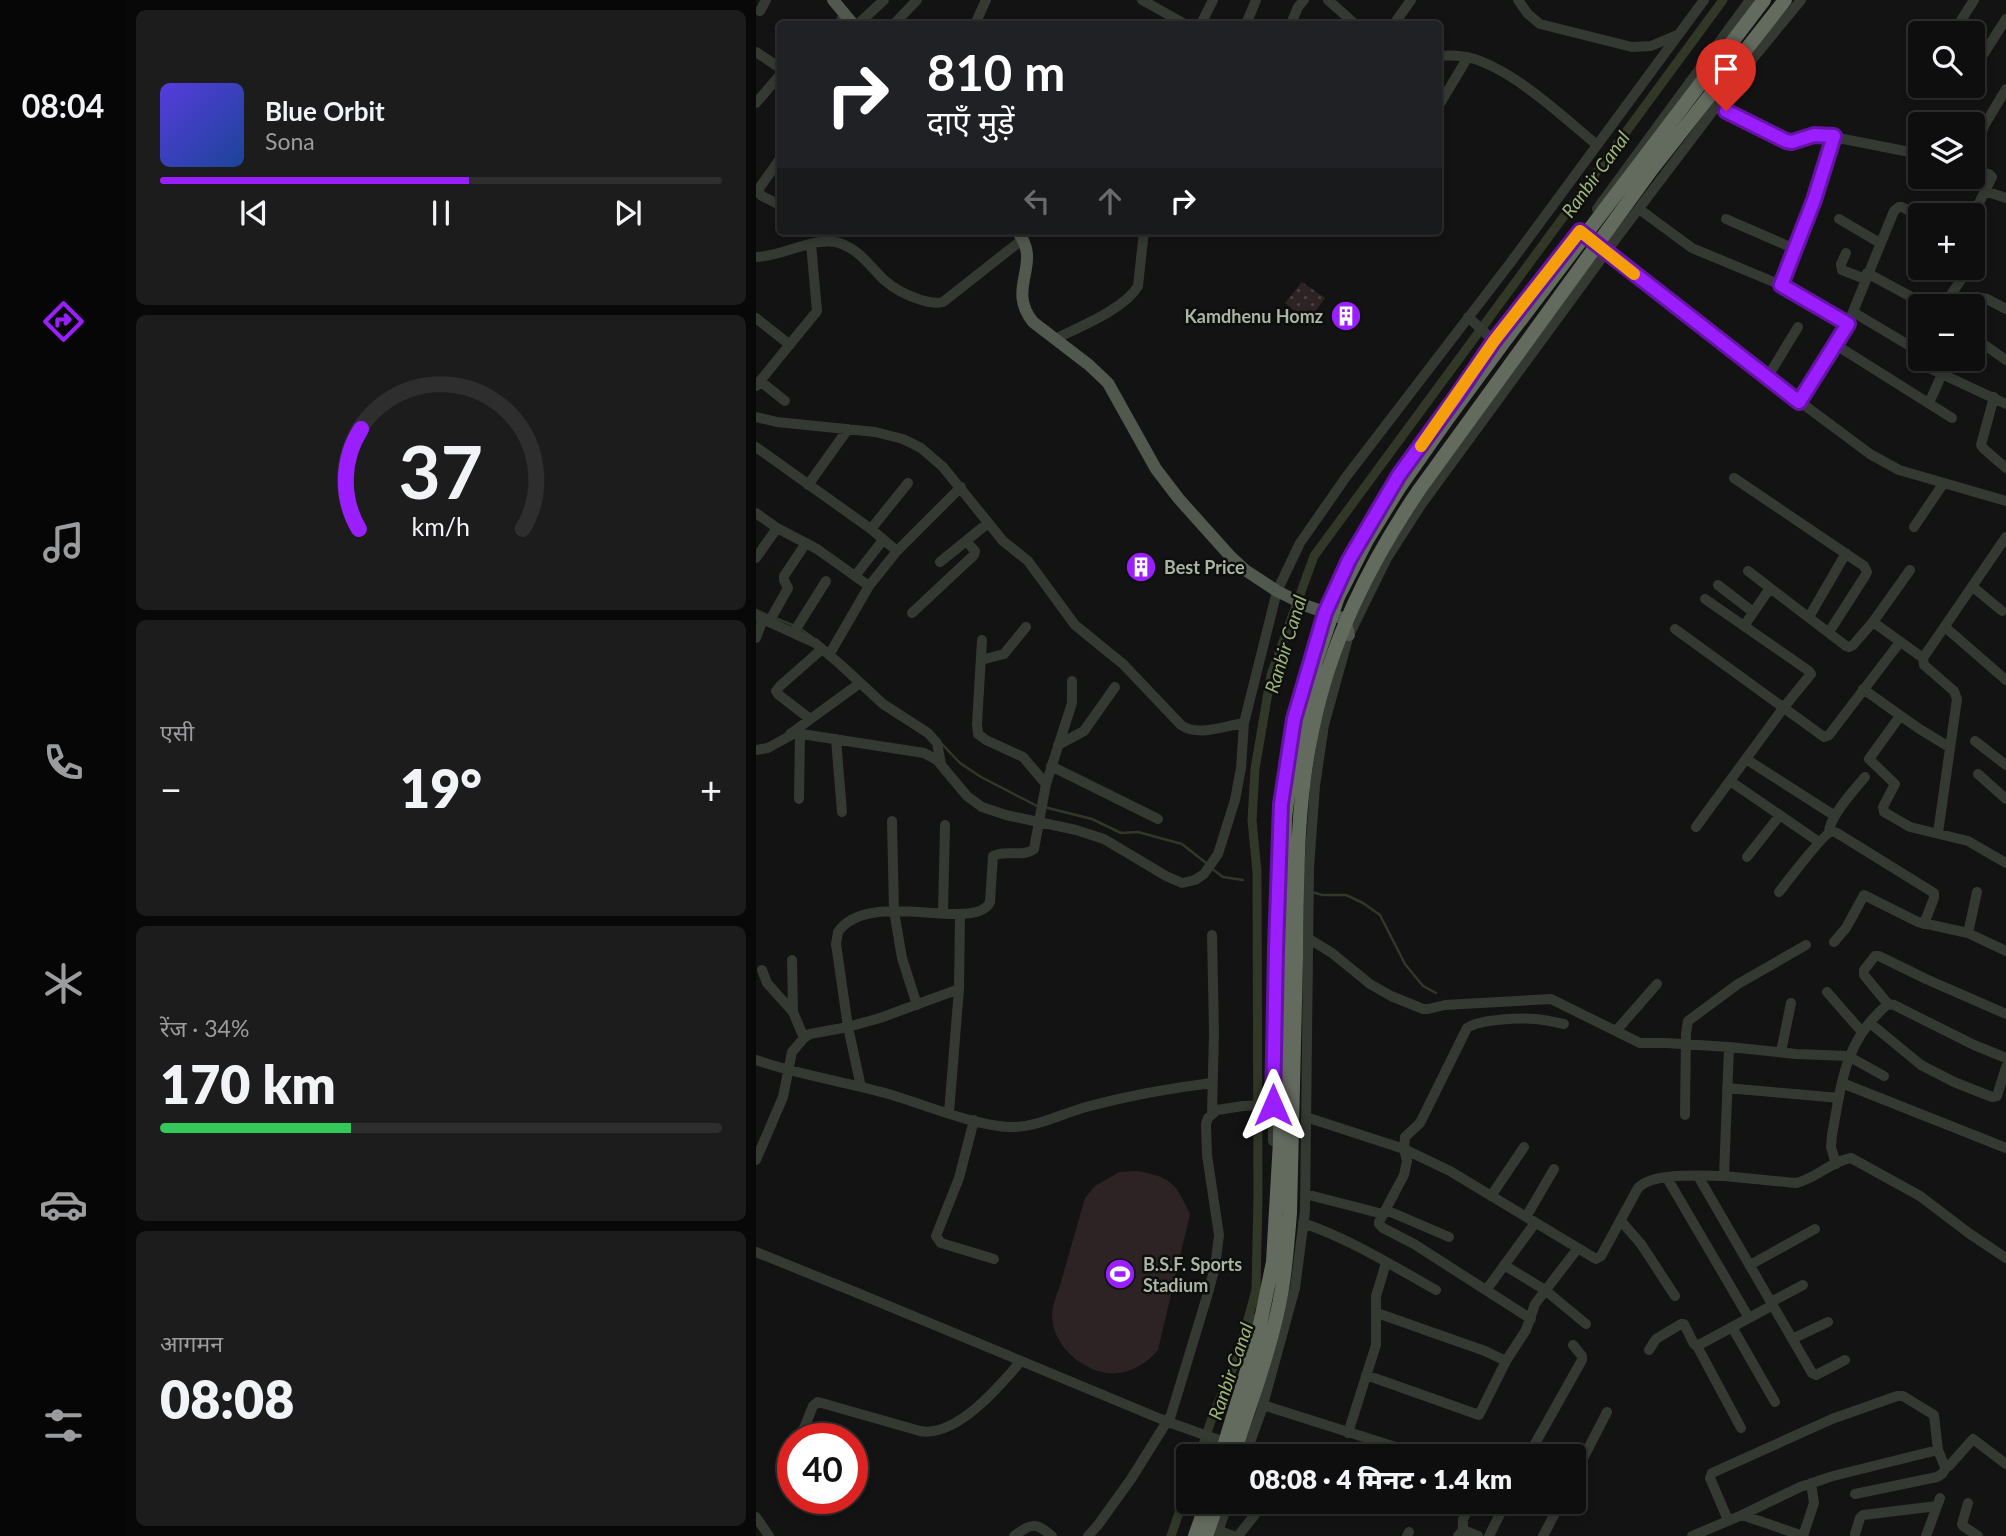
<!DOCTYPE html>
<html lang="hi">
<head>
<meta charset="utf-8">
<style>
  :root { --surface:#0e0e0e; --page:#1c1c1c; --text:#f1f3f6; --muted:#9b9c9e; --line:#2e2e2e; --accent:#9b1eff }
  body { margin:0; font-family:Lato,"Noto Sans Devanagari",sans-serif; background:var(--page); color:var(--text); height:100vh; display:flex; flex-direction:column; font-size:26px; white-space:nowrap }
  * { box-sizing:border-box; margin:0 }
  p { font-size:23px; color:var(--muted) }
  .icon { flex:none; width:38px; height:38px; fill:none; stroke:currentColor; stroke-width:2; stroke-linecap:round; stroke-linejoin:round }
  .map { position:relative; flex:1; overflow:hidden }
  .panel { display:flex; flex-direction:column; gap:10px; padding:10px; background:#080808; width:630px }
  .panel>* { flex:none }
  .banner { position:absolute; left:21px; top:21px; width:665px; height:214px; border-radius:7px; box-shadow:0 4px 10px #0003,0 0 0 2px var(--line); background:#202124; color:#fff; overflow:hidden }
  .fabs { position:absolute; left:1152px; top:21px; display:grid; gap:14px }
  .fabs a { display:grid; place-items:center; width:77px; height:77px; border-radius:7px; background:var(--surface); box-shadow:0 4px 10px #0003,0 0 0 2px var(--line); font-size:35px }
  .speed { position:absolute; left:21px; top:1423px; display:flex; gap:14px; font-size:35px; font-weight:700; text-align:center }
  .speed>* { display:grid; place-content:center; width:91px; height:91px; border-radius:50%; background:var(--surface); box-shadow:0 4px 10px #0003,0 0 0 2px var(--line); line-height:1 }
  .speed .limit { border:10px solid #d22; background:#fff; color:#111 }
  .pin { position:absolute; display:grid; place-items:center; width:60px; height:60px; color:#fff; margin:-72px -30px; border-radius:50% 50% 50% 0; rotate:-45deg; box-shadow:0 0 7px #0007 }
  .pin .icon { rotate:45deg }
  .me { position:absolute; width:77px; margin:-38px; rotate:0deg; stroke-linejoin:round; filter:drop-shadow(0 0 5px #0008) }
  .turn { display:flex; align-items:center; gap:24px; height:147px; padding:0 35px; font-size:32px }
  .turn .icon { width:91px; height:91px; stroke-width:2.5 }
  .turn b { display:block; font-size:49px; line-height:60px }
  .lanes { display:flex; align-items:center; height:66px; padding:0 35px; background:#0003; justify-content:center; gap:35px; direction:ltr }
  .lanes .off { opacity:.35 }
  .big { font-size:52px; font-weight:800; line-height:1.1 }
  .panel .tile { flex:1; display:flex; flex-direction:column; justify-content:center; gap:10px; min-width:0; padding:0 24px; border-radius:10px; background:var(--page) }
  .panel .dial { align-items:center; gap:0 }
  .dial svg { height:182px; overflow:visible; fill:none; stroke:var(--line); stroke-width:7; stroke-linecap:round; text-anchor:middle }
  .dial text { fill:var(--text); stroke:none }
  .song { display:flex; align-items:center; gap:21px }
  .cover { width:84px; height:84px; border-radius:10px; background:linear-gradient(135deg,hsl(250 70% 55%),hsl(220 70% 35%)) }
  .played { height:7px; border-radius:4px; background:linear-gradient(90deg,var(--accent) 55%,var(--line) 55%) }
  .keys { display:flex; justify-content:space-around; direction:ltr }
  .heat { display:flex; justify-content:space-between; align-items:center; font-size:38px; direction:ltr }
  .charge { height:10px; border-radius:5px; background:linear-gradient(90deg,#34c759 34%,var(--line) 0) }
  .trip { position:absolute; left:420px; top:1444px; width:410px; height:70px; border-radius:7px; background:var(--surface); box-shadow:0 4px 10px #0003,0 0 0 2px var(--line); font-weight:800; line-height:70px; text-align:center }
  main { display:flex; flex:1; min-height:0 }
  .tabs { display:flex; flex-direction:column; width:126px; justify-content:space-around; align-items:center; background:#060606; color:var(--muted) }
  .tabs .icon { width:49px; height:49px }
  .tabs .current { color:var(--accent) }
  .tabs b { font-size:32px; color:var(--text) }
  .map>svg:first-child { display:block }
  .grass { fill:url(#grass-dots) }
  .pitch { fill:#2e2324 }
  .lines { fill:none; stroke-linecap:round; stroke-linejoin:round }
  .stream { stroke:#323827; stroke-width:2.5 }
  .canal { stroke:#323827; stroke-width:9 }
  .minor { stroke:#343932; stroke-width:10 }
  .major { stroke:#51584e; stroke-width:12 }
  .highway-bridge { stroke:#636a5e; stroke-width:14 }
  .route-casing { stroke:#6514a6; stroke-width:18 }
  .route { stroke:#9b1eff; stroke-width:12 }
  .slow { stroke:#f59e0b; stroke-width:12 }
  .labels { text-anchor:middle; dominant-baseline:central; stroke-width:5; stroke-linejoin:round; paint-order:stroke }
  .poi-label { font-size:18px; font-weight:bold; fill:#aab5a2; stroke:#0d0e0d; text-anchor:start }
  .water-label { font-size:19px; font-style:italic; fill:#9db476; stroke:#0d0e0d }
</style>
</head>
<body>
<main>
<nav class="tabs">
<b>08:04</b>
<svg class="icon current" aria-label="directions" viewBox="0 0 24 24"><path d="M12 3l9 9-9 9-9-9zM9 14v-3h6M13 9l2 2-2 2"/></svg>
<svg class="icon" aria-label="music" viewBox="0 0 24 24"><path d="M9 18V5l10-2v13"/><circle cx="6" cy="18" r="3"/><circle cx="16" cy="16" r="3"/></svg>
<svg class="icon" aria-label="phone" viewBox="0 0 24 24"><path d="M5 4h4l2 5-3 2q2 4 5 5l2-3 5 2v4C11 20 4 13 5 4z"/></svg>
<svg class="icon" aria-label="climate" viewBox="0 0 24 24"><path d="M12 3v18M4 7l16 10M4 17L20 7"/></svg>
<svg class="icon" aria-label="car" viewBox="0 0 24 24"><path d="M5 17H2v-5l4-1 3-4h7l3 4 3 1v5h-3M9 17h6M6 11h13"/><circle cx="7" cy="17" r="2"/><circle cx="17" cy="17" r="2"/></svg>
<svg class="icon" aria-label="filters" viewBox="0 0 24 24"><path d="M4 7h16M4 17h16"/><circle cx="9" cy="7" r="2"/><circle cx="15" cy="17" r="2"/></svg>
</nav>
<section class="panel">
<div class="tile">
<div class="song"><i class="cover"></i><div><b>Blue Orbit</b><p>Sona</p></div></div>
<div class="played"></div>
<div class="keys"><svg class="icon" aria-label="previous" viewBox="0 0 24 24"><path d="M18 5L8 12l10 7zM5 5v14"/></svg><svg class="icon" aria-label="pause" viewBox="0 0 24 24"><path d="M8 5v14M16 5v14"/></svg><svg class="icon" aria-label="next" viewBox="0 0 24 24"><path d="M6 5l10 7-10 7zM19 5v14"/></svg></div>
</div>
<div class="tile dial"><svg viewBox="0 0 100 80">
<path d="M14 69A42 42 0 1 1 86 69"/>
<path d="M14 69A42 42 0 0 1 15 25" stroke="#9b1eff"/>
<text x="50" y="56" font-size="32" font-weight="700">37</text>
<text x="50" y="72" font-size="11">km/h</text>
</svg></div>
<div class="tile"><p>एसी</p>
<div class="heat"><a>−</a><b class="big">19°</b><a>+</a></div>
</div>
<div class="tile"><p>रेंज · 34%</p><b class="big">170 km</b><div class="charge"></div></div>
<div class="tile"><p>आगमन</p><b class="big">08:08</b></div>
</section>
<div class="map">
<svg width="1250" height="1536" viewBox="0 0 1250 1536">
  <defs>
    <pattern id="grass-dots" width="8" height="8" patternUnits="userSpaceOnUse" patternTransform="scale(1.75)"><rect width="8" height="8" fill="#2e2324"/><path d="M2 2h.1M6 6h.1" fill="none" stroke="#4a4141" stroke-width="1.8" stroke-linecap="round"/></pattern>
  </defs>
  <rect width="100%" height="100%" fill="#121312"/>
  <path class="grass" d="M546,282l23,16 -17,24 -23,-19z"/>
  <path class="pitch" d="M382,1171c35,7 37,12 52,43l-32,136c-12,15 -33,26 -52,23 -28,-5 -55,-30 -54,-60 1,-10 6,-21 9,-31 8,-28 16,-56 24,-84l10,-12 24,-14z"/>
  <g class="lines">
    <path class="stream" d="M0,610l13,6
      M19,618l20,8
      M45,629l11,8
      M185,743l19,20 21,14 56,29
      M288,807l48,12 29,14 17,-1 44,12 24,19
      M455,868l12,9 20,3
      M556,892l10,3h24l17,8 17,12 25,49 18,22 13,7"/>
    <path class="canal" d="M443,1456l14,-41 25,-59 18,-66 2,-94 -1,-324 -5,-52 3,-51 16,-94 43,-119 409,-556
      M415,1536l17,-49"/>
    <path class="minor" d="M386,0l43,24
      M572,0l27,24
      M762,0l10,14 12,10 92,23 19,-1 26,-11
      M4,11l6,-11
      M83,24l5,-9
      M102,24l26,-24
      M138,24l23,-24
      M219,24l11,-24
      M445,24l12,-24
      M490,24l10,-24
      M535,24l7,-17 6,-7
      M638,24l17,-24
      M1197,33l21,-33
      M0,52l24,16
      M682,56c12,-1 22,-1 33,2 43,12 91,58 126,87
      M1216,72l34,-53
      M1185,86l12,8 5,-2 4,-6
      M0,103l24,-28
      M682,107l30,-50
      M969,111l61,30h6l26,-7 102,20
      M24,159l-20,28 -2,5 4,4 18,9
      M1216,160l12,-34 22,-37
      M1216,170l17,4 3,3 -15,30
      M1229,191l21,7
      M841,209l153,-209
      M887,212l49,36 89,37 67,39
      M970,219l69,30
      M1083,219l41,24
      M824,231l173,136 117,87 29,16 107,31
      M1090,253l-5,11 1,6 23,9
      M0,257c26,0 61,-23 86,-13 18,7 28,22 41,35 10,9 25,17 38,21 8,2 14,4 22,2l80,-63
      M1161,267l3,-4
      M1111,273l61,33
      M1025,285l33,-85 20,-64
      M1187,306l18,-26
      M1097,312l67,40
      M712,317l26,24
      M1216,317l9,-19 6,1 19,10
      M0,318l34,27
      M1216,336l34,24
      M299,339c24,-12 70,-30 83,-53l6,-55
      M1080,345l116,73
      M1171,359v7l2,2 77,36
      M1011,378l31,-51
      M4,381l25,20
      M0,386l61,-75 -6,-67
      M706,388l32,-47 85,-109
      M1238,397l-13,48 3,4 22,19
      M1043,402l49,-78 46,-113 5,-4h3l18,10
      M1173,403l13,-29
      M0,417l21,5 98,10 28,7 18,9 22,19 60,74 25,20 47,64 48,39 58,61c17,12 43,1 63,-2
      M0,447l115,82 26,22
      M978,478l130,88 3,6 -2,4 -36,56
      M52,485l40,-56
      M0,513l21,15 40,21 52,37
      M1158,527l29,-43
      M115,529l37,-46
      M0,558l21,-30
      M184,562l48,-39
      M992,571l98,75 3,1 4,-2 20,-23 50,36
      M99,576l28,-36
      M585,576l16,-30
      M962,585l35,27
      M1217,587l29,24
      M156,613l62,-58 1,-4 -9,-10
      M0,616l59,27 26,22 42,39 45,29 9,10 4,21
      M1053,617l37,-64
      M13,622l19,-34 -4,-8v-4l22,-33
      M1117,622l37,-52
      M988,626l26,-38
      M1189,627l61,53
      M919,629l149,108 5,-2 71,-93
      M38,632l32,-51
      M0,638l7,-19
      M226,640l-5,84 1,10 8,6 37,17 23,27
      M73,655l40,-69 28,-35 64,-64
      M225,660l23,-6 22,-27
      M1107,689l55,39 31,19
      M1144,716l-31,43 26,25 -12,23 1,5 26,15 58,14 38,22
      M54,719l-31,-24 -3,-4 4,-5 42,-37
      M34,734l70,-51
      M80,739l6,73
      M1219,741l31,24
      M302,745l26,-14 31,-44
      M0,750l12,-2 27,-15 129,20 13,7 30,36 15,11 24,8 70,15 28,9 62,37 16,7 13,-3 9,-6 14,-20 17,-54 6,-32 3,-45 33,-132 23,-48 46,-66 165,-215 193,-262
      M990,759l89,57
      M295,766l107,53
      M1222,774l28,25
      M974,781l89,61
      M43,799l1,-65
      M136,821l2,90 8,47 15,47
      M940,827l88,-120 27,-33 -2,-3 -104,-72
      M1073,832c0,-15 26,-43 36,-55
      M1182,833l19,-134 -3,-8 -30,-26 -1,-7 83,-121
      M991,857l33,-42
      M1023,892c7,-9 45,-59 52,-60 2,-1 4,0 6,1l97,60v5l-10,26
      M187,913l2,-88
      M1212,933l9,-41
      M456,935l2,98 -2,80
      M553,939l23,14 38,31 21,12 32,13h5l17,-4 106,-6 89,44h26l63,4 67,7 52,2 36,20
      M1078,942l12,-14 18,-33 54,27 50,11 38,18
      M36,960l1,52
      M6,970l5,13 26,29 11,26
      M1071,992l35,40
      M1132,1004l-24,-29v-5l11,-14h4l47,23 80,35
      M1114,1023l51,42 33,17 38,15 5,-1 9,-29
      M860,1031l41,-47
      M973,1047l-5,129 72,7c20,-4 35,-22 55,-25l69,38 50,38 36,24
      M1025,1052l10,-49
      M0,1060c42,15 87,21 129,33 36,10 94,35 129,34 25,-1 48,-13 72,-20 41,-11 84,-19 126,-24
      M1086,1083l164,65
      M105,1087l-13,-60 -12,-83 2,-12c31,-45 137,2 152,-30l3,-46c13,-7 29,2 41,-7l12,-65 26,-81v-22
      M971,1088l112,10
      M193,1113l10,-124 1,-75
      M929,1115l1,-82 2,-12 50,-37 68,-39
      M550,1117l98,32 46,22 146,88 5,-3 37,-68c15,-16 65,-12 86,-12
      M218,1120l-15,58 -23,58 5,7 53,16
      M517,1141v-83l4,-161
      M0,1160l27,-63 9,-45 12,-14 6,-4 38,-7 32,-9 79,-29
      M1080,1164l-5,-17 1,-12c10,-53 12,-94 56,-131l6,1 80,40 32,13
      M942,1176l114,197 4,2 29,-15
      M911,1178l82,140
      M549,1194l78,20
      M735,1196l33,-49
      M630,1210l63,27
      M770,1217l28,-48
      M865,1221l20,23 34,52
      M547,1223c47,16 90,43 133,67
      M0,1252l99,40 313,130 51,18
      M748,1265l41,25 41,34
      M994,1265l65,-36
      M731,1289l48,-66
      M1015,1302l32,-17
      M621,1313l108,38 21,10
      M775,1319l-117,-75 -31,-16 -4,-4v-2l25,-47 3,-14 -3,-12 1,-12 15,-14 47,-95c12,-9 53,-10 69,-9 9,1 19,3 28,5
      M976,1327l43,75
      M1036,1339l36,-17
      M941,1346l44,82
      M893,1350l7,-11 25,-15h3l10,20 3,2 76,-41
      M490,1352l9,-33
      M610,1375l113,40 27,-54 20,-31 9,-26 43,-56
      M507,1405l161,51
      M592,1433l28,-88v-49l10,-33
      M44,1438l13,-32 5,-4 102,29c36,7 80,-45 101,-70
      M489,1456l16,-44 34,-124 10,-77 4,-343 6,-82 9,-61 25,-90 38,-77 34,-53 197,-269 132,-174 51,-62
      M772,1456l54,-96v-4l-9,-11
      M817,1478l34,-66
      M1099,1494l82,-17 5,-3 4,-6
      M1212,1503l-6,21 1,2 15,10
      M986,1515l58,-28 33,-11 105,-26
      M0,1517l13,19
      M972,1520l-18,-42 2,-5 120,-54 65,-23h6l31,19 4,35 7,17 4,-1 24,-27 33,25
      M448,1525l29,11
      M707,1530v-11l10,-17
      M1099,1534l5,-16 3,-3 74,-9
      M258,1536c18,-13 21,-14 38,0
      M332,1536l10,-11 33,-46 40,-64 37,-122 7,-26 4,-32 -12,-80 -1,-31 2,-6 9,-8 26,-4 30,-1
      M460,1536l13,-34
      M482,1536l27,-34
      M651,1536l2,-4
      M702,1536l5,-6 15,6
      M733,1536l17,-34
      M787,1536l18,-34
      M936,1536l50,-21 61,21
      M1047,1536l11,-33 -3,-20
      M1170,1536l14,-38"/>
    <path class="major" d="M77,0l20,24
      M261,231c27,33 -12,56 16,91l56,43 19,18 48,86 23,30 52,58 14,13 32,21 30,15 35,12 4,5 3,12"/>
    <path class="highway-bridge" d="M465,1456l37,-122 15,-72 7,-121 5,-323 7,-55 6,-32 18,-70 22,-64 29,-57 32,-52 47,-67 57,-78 261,-343
      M477,1456c18,-55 39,-110 49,-167 4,-25 6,-51 8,-76 2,-85 4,-170 6,-255 1,-75 0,-153 16,-227 18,-89 57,-167 107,-241l233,-321 133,-169
      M439,1536l12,-34
      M450,1536l12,-34"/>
  </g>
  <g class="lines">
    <g class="route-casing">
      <path id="route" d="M517,1105l3,-156 5,-145 13,-85 31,-106 24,-53 50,-85 57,-78 38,-56 86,-110 219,171 49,-78 -67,-39 33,-85 20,-64 -20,-1 -22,7 -6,-1 -60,-30"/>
    </g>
    <use href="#route" class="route"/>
    <path class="slow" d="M665,446l73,-105 86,-110 54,43"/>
  </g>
  <defs>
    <g id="building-disc" transform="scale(1.575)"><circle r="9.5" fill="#9b1eff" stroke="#0d0e0d"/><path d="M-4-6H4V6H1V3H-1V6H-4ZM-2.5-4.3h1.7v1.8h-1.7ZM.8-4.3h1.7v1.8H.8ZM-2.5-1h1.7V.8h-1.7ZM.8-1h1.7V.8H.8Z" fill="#fff"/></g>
    <g id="stadium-disc" transform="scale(1.575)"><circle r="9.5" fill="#9b1eff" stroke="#0d0e0d"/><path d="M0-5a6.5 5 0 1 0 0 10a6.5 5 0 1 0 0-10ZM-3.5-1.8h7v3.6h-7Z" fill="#fff"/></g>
  </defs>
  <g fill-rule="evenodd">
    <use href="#building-disc" x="590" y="316"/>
    <use href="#building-disc" x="385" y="567"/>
    <use href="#stadium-disc" x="364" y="1274"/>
  </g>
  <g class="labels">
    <g class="poi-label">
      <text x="567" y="316" text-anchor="end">Kamdhenu Homz</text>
      <text x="408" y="567">Best Price</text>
      <text x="387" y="1264">B.S.F. Sports<tspan x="387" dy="21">Stadium</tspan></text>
    </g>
    <g class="water-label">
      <text transform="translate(839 174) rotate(-54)">Ranbir Canal</text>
      <text transform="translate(529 644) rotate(-73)">Ranbir Canal</text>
      <text transform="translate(474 1371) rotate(-71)">Ranbir Canal</text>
    </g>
  </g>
</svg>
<div class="fabs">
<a><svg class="icon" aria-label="search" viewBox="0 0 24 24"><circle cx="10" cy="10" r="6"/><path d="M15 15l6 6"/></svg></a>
<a><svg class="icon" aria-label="layers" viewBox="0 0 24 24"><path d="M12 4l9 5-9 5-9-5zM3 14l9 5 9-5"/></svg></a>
<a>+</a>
<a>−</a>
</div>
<div class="speed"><div class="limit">40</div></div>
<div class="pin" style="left:970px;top:111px;background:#d93025"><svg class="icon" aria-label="arrive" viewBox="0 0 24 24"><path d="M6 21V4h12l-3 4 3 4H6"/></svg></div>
<svg class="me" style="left:517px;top:1105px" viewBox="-20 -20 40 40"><path d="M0-17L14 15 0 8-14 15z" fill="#9b1eff" stroke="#fff" stroke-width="4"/></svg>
<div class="trip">08:08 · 4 मिनट · 1.4 km</div>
<div class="banner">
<div class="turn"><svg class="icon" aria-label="right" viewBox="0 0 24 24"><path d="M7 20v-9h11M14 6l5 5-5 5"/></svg><div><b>810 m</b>दाएँ मुड़ें</div></div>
<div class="lanes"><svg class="icon off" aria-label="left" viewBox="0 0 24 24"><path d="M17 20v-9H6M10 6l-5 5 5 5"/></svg><svg class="icon off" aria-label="ahead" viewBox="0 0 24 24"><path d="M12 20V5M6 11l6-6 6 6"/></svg><svg class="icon" aria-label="right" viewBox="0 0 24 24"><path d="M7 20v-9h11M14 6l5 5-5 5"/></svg></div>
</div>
</div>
</main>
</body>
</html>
